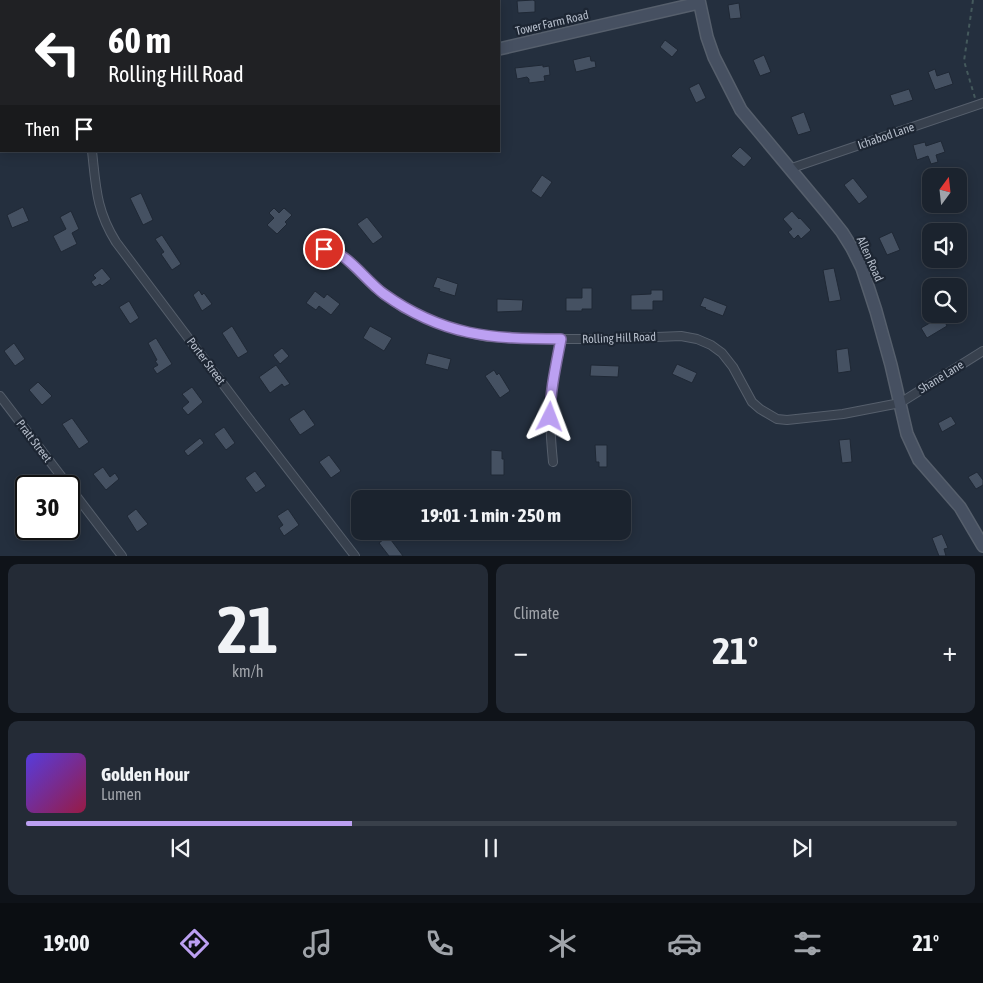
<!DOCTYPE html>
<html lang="en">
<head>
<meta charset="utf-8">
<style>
  :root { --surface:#1b232e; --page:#242b36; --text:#f1f3f6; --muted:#a0a4aa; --line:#39404a; --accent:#bca0f2 }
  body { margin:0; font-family:"Asap Condensed",sans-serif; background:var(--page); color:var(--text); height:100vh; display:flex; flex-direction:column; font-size:19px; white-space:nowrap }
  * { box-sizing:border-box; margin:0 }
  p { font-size:16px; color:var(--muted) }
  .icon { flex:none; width:28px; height:28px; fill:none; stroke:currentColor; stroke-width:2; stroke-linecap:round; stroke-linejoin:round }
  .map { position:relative; height:556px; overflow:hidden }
  .sheet { display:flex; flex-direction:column; gap:8px; padding:8px; background:#0f1319; flex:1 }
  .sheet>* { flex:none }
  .banner { position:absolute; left:0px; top:0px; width:500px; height:152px; box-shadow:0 2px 12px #0003,0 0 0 1px var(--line); background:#202124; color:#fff; overflow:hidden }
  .needle { width:32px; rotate:15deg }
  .buttons { position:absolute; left:922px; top:168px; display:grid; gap:10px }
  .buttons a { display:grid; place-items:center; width:45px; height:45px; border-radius:10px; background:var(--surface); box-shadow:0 2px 12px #0003,0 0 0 1px var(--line); font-size:25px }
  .speed { position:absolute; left:15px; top:475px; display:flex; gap:10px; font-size:25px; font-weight:700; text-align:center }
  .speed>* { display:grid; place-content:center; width:65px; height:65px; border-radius:50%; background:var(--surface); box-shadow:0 2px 12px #0003,0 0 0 1px var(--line); line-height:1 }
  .speed .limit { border:2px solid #111; border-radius:8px; background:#fff; color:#111 }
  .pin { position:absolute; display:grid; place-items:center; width:42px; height:42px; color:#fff; margin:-21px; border:2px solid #fff; border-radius:50%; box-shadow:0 1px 5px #0007 }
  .me { position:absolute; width:55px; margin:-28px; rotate:3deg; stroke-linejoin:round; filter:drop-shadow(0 0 4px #0008) }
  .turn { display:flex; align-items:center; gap:18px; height:105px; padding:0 25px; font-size:22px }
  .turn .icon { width:65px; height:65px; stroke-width:2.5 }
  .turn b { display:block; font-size:35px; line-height:42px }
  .then { display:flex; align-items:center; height:48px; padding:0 25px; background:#0003; gap:10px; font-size:19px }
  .big { font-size:38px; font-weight:700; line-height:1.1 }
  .sheet .widget { flex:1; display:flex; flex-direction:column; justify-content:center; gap:8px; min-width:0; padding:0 18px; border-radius:10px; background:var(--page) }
  .sheet .dial { align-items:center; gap:0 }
  .dial b { font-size:65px; line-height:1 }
  .song { display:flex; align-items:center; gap:15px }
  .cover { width:60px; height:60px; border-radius:8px; background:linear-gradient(135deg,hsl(250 70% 55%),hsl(340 70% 35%)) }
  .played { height:5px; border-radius:2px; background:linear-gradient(90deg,var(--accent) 35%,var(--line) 35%) }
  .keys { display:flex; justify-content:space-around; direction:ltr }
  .heat { display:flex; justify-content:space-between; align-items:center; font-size:28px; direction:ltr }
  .sheet .tiles { flex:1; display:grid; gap:8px; grid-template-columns:1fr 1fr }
  .widget:last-child { grid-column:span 2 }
  .trip { position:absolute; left:351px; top:490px; width:280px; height:50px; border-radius:10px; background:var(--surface); box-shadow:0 2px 12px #0003,0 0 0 1px var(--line); font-weight:700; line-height:50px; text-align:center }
  .menu { display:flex; height:80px; justify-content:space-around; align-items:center; background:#0b0e12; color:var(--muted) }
  .menu .icon { width:35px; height:35px }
  .menu .selected { color:var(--accent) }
  .menu b { font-size:22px; color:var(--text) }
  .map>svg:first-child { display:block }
  .building { fill:#455162; stroke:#1f2835 }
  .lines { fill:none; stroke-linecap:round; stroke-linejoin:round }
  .street-casing { stroke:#565f6c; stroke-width:10 }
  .secondary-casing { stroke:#565f6c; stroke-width:14 }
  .path { stroke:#44595c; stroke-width:2; stroke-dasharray:4 4; stroke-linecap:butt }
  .street { stroke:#38414e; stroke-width:8 }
  .secondary { stroke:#465061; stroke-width:11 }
  .route-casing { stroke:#7a689d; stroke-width:12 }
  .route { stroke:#bca0f2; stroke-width:9 }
  .labels { text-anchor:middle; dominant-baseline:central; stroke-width:4.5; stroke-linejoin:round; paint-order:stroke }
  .street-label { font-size:12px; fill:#b4bcc9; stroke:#1d2633 }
</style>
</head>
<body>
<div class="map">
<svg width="983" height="556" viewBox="0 0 983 556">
  <rect width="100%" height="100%" fill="#242f3e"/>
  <path class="building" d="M533,0l2,1v11l-17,1 -1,-12z
    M739,3l2,15 -11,1 -2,-14z
    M665,40l13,10 -6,7 -12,-10z
    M764,55l7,17 -11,4 -7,-16z
    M590,56l1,5h4l1,6 -20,5 -3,-12z
    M543,65v2l6,-1 1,9 -6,1 1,5 -16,2v-4l-2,-2 -10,2 -2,-11z
    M935,69l2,7 12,-4 4,12 -18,6 -7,-18z
    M699,83l7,15 -10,5 -7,-15z
    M909,89l4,11 -19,6 -4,-11z
    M804,112l7,19 -13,4 -7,-18z
    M941,141l4,11 -9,3 2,7 -7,2 -3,-8 -11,4 -4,-15 12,-3 1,4z
    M740,147l12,11 -8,9 -13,-11z
    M542,175l10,7 -11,16 -10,-7z
    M853,178l15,19 -9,7 -15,-19z
    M141,193l12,27 -10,5 -13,-27z
    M23,207l6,14 -17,7 -5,-13z
    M274,208l5,5 5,-5 8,7 -7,7 2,2 -10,10 -10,-9 7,-7 -5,-5z
    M71,211l8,18 -7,4 5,11 -16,8 -8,-16 13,-7 -6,-12z
    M792,211l7,8 1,-1 11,12 -10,9 -3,-4 -4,4 -6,-7 4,-3 -9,-10z
    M367,217l16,20 -10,7 -16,-20z
    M892,232l8,18 -13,5 -8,-17z
    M162,235l19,29 -9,6 -11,-16 3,-2 -9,-13z
    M102,268l9,11 -9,7 -2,-2 -5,3 -4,-5 5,-4 -3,-3z
    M834,268l7,32 -12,2 -6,-32z
    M437,277l21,7 -3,12 -16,-5 1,-2 -7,-2z
    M582,288h10v21h-10v2h-16v-13h16z
    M199,290l3,5 2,-2 8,11 -10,7 -9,-16z
    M651,290h12v11h-10v9h-22v-15l20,-1z
    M315,291l9,7 3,-4 13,10 -9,11 -12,-9 -3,4 -10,-7z
    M704,297l23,9 -4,10 -18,-7 1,-1 -6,-2z
    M497,299l26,1 -1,11 -25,1z
    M129,301l10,17 -9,6 -11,-17z
    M942,316l5,10 -20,12 -6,-10z
    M232,326l16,26 -10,6 -16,-25z
    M370,326l22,12 -8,13 -21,-13z
    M156,338l16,26 -15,10 -4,-6 5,-3 -3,-4 2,-1 -9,-17z
    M14,343l11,16 -10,7 -11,-15z
    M282,348l7,8 -9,8 -7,-9z
    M848,348l3,23 -13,2 -2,-23z
    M428,353l23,6 -3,11 -23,-6z
    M677,364l20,9 -5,10 -20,-9z
    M276,365l14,19 -6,3 -2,-3 -12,9 -11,-16z
    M591,365l28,1 -1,11 -28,-1z
    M494,370l3,5 2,-2 11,18 -10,7 -15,-22z
    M38,382l14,14 -10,9 -13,-15z
    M192,387l11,15 -15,13 -6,-7 7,-6 -7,-8z
    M304,409l11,16 -15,10 -11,-16z
    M951,416l5,8 -14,8 -4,-9z
    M72,418l17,24 -10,7 -17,-25z
    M224,427l11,16 -9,7 -12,-16z
    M200,438l4,5 -16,13 -4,-5z
    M850,439l2,23 -10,1 -3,-23z
    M595,445h12v22h-8v-5h-3z
    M491,450l11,1v8h2v16h-13z
    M329,455l12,16 -10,7 -12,-16z
    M103,467l7,10 5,-4 4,6 -13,11 -13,-16z
    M255,471l11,15 -10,7 -11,-15z
    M977,472l6,8v5l-7,4 -8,-12z
    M136,509l12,15 -11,8 -10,-16z
    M288,509l11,16 -15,11 -5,-8 4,-3 -6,-9z
    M942,534l6,14 -4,1 2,7h-7l-7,-18z
    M388,536l15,20h-14l-10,-13z"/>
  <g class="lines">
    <g class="street-casing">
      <path id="street" d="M413,0l1,1
        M0,6l1,-6
        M92,151c4,36 4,59 24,91l131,174 108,140
        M789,169l194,-66
        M324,249l19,8 32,31 28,20 28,13 30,10 27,6 39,2h81l73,-3 16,3 14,6 11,8 11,14 19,35 8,7 17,10 10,1 56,-6 57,-11 83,-52
        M0,396l122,160
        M553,462c-2,-20 -4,-41 -2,-62 1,-20 6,-40 10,-61"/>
    </g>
    <g class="secondary-casing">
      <path id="secondary" d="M699,0l8,37 7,20 27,53 85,102 16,20 10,16 10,20 14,43 15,54 16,69 12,26 41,47 23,39
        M499,49l200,-46
        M0,112h1"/>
    </g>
    <path class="path" d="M973,0l-9,61 11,37"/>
    <use href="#street" class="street"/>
    <use href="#secondary" class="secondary"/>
  </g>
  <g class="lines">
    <g class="route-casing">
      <path id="route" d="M324,249c6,2 12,4 18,7 13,8 28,28 42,38 59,42 107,45 177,45 -5,26 -11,52 -11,78"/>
    </g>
    <use href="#route" class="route"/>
  </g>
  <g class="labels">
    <g class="street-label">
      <text transform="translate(552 23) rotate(-13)">Tower Farm Road</text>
      <text transform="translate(886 136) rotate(-19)">Ichabod Lane</text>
      <text transform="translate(870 259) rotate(66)">Allen Road</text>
      <text transform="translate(619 338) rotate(-2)">Rolling Hill Road</text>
      <text transform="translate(206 361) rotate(53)">Porter Street</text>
      <text transform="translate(941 377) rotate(-32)">Shane Lane</text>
      <text transform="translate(34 441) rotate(53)">Pratt Street</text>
    </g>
  </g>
</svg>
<div class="buttons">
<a><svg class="needle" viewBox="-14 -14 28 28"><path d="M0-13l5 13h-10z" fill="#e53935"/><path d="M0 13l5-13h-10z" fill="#a0a4aa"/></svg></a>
<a><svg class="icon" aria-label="sound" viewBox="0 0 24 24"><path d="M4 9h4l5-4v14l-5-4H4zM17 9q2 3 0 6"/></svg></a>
<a><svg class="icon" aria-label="search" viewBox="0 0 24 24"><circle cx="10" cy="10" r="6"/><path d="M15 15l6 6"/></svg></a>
</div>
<div class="speed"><div class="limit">30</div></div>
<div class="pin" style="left:324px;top:249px;background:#d93025"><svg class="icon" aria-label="arrive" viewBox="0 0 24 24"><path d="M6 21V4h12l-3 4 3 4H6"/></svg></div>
<svg class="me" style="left:550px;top:417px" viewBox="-20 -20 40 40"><path d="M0-17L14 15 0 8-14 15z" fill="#bca0f2" stroke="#fff" stroke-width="4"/></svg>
<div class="trip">19:01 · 1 min · 250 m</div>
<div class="banner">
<div class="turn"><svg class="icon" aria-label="left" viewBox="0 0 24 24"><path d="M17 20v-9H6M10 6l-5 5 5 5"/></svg><div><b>60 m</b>Rolling Hill Road</div></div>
<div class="then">Then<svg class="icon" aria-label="arrive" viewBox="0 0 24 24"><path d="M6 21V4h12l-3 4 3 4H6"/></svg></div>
</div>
</div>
<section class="sheet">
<div class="tiles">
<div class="widget dial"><b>21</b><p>km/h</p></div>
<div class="widget"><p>Climate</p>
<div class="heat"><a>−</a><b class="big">21°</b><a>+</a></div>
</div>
<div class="widget">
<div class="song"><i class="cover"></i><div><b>Golden Hour</b><p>Lumen</p></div></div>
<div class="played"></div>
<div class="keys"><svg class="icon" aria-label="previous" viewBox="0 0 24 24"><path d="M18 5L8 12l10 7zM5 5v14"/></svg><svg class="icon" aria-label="pause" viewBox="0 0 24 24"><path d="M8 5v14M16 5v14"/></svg><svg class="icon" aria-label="next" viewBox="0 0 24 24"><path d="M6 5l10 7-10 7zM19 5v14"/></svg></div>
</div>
</div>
</section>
<nav class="menu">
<b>19:00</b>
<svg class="icon selected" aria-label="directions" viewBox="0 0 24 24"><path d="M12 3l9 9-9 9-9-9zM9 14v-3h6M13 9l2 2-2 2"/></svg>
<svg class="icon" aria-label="music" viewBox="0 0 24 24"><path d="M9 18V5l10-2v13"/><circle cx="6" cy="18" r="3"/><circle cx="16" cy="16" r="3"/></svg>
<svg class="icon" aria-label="phone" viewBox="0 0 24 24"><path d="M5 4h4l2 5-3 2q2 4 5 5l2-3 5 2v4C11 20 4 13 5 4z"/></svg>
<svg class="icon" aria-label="climate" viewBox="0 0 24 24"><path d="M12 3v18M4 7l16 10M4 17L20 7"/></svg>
<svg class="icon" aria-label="car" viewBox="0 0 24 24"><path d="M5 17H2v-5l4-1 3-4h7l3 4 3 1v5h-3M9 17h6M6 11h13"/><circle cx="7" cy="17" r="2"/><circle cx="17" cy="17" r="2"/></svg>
<svg class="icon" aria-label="filters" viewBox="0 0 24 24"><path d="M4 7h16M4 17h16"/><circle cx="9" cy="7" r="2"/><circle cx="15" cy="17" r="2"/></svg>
<b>21°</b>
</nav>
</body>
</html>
